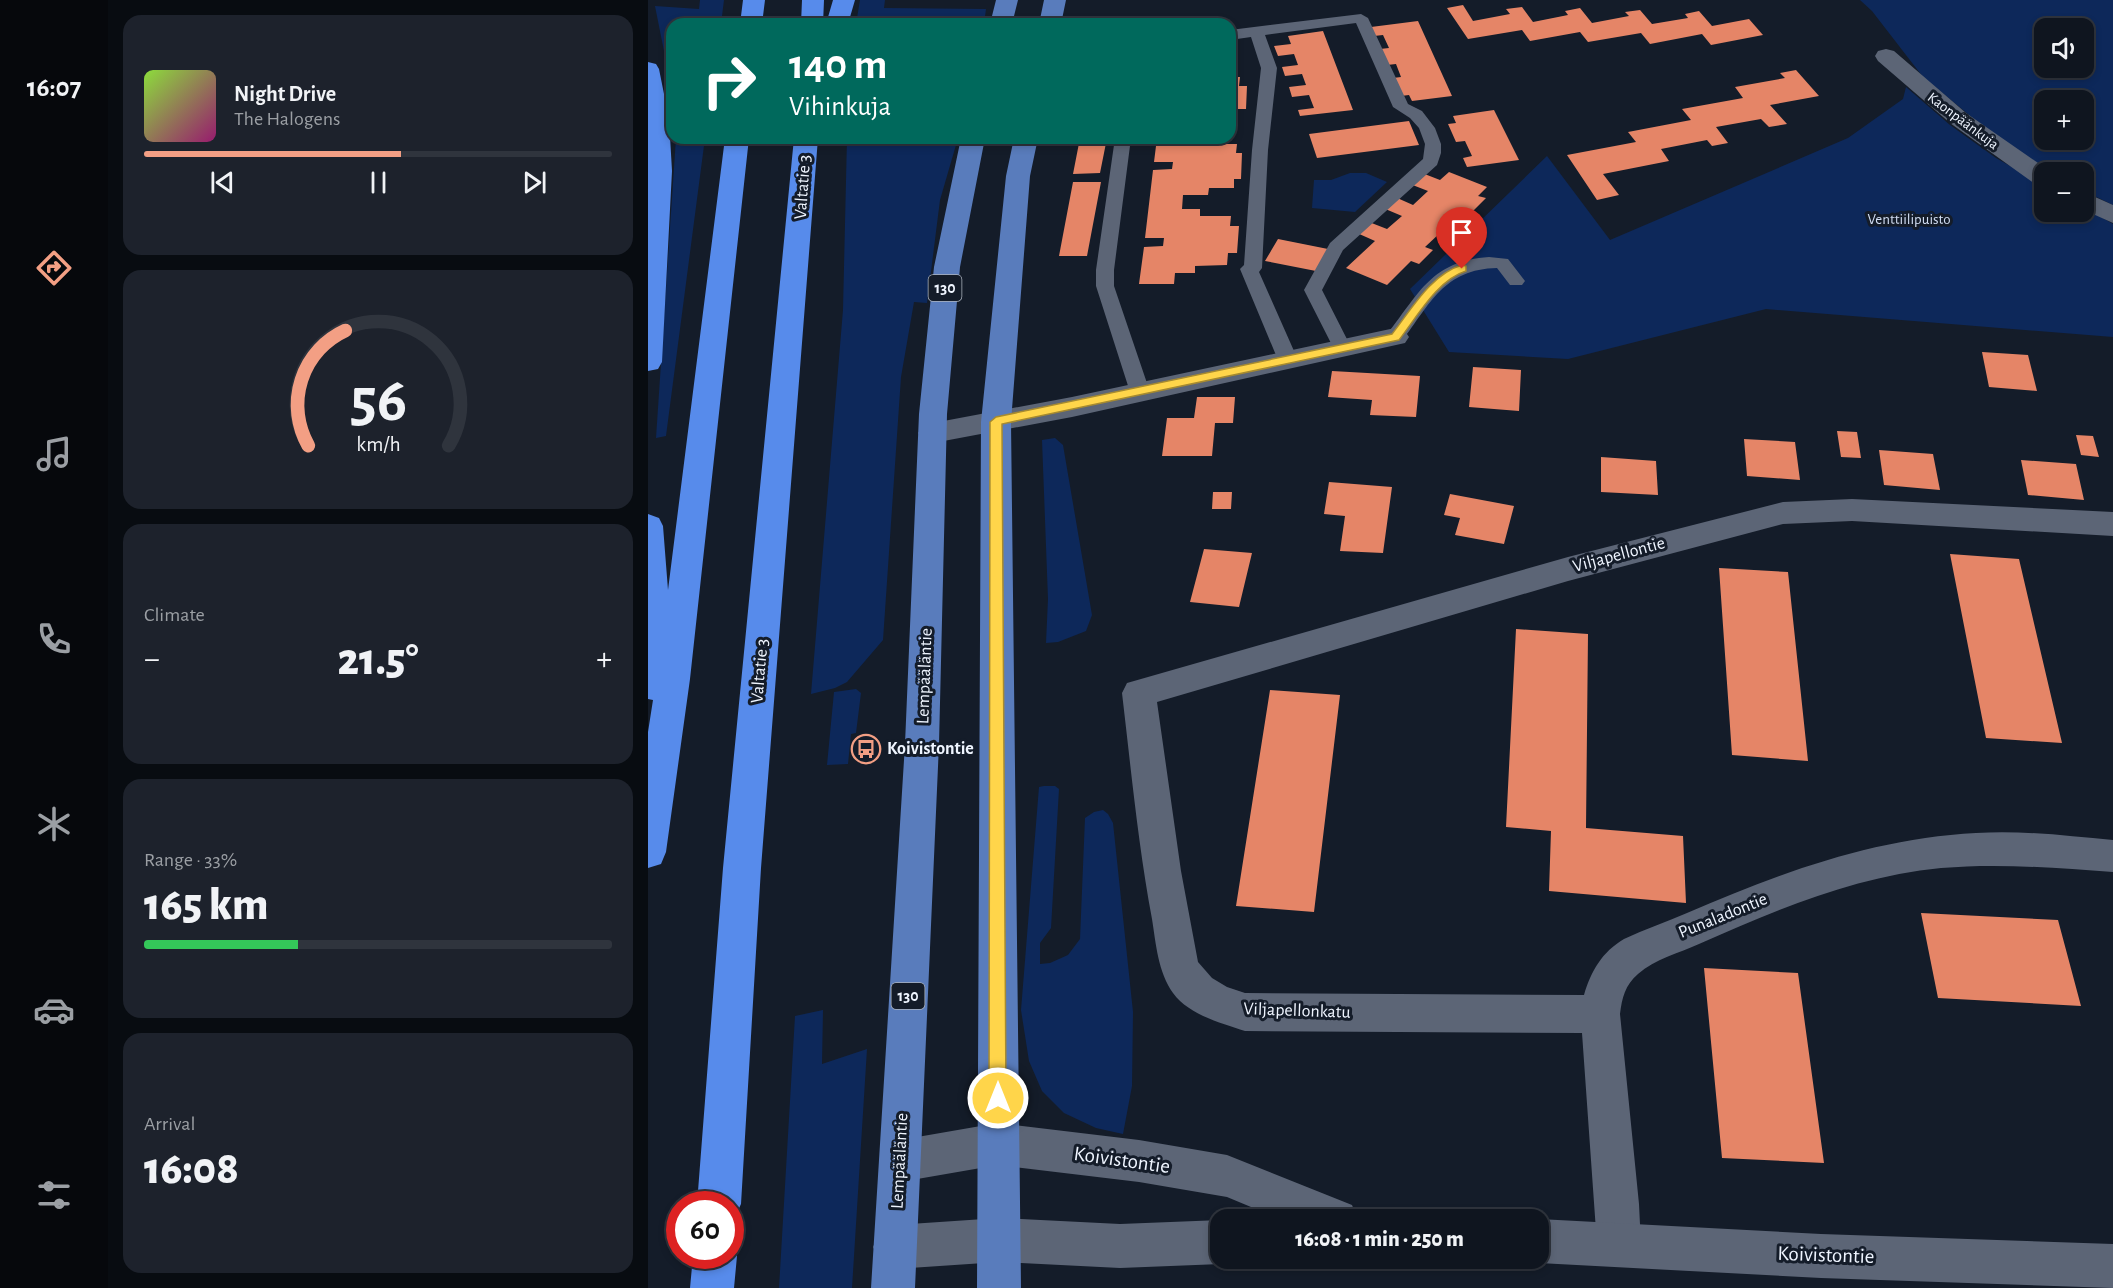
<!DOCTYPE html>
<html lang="en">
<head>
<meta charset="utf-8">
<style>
  :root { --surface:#0f151f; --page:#1d222c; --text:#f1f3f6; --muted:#9b9fa4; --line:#2f343d; --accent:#f39f84 }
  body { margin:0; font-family:"Alegreya Sans",sans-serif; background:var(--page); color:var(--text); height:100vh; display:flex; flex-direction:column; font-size:22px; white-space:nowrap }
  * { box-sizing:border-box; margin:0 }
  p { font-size:20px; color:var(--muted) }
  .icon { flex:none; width:33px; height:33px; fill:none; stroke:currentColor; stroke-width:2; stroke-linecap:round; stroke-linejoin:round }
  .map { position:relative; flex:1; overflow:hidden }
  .details { display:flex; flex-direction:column; gap:15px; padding:15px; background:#080c11; width:540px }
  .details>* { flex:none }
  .guide { position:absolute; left:18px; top:18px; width:570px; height:126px; border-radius:18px; box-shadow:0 3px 9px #0003,0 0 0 2px var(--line); background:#00695c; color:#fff; overflow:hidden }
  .buttons { position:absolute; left:1386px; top:18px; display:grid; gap:12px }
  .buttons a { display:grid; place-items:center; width:60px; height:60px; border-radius:12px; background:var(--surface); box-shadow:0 3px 9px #0003,0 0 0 2px var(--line); font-size:30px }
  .speed { position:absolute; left:18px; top:1191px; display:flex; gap:12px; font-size:30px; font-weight:700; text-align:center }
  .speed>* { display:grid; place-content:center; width:78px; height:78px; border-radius:50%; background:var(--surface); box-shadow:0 3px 9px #0003,0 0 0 2px var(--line); line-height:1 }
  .speed .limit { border:9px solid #d22; background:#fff; color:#111 }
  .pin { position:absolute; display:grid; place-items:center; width:51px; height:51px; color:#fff; margin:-62px -26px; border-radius:50% 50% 50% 0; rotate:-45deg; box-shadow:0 0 6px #0007 }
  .pin .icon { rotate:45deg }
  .me { position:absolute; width:66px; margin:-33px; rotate:0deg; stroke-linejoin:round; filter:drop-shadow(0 0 4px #0008) }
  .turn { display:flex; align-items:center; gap:21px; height:126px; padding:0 24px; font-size:27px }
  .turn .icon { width:78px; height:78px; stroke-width:2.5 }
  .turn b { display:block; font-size:42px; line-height:51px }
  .big { font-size:45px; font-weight:800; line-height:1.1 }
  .details .card { flex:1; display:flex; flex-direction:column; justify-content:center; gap:9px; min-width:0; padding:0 21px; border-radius:18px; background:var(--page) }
  .details .dial { align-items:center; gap:0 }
  .dial svg { height:156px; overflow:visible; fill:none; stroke:var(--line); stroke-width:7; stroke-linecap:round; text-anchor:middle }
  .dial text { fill:var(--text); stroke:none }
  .song { display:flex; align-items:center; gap:18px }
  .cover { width:72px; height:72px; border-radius:9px; background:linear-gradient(135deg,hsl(90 70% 55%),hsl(320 70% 35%)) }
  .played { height:6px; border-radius:3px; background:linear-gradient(90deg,var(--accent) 55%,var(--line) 55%) }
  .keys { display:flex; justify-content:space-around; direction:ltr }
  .heat { display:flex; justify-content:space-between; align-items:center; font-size:33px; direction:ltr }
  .charge { height:9px; border-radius:4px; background:linear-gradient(90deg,#34c759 33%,var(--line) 0) }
  .trip { position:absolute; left:562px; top:1209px; width:339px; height:60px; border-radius:18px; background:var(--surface); box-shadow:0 3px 9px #0003,0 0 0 2px var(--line); font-weight:800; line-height:60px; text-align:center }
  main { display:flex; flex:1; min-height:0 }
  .dock { display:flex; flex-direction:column; width:108px; justify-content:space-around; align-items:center; background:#06080c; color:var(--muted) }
  .dock .icon { width:42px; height:42px }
  .dock .active { color:var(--accent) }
  .dock b { font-size:27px; color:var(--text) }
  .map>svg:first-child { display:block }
  .green { fill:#0d285a; fill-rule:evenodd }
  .building { fill:#e58567 }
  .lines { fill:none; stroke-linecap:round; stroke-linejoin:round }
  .service { fill:#5c6576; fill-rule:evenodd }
  .minor { fill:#5c6576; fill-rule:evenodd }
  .secondary { fill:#5c6576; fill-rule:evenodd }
  .primary { fill:#597cbc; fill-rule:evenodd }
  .motorway { fill:#578beb; fill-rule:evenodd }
  .route { fill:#ffd54a; stroke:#a68a30; stroke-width:1.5 }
  .labels { text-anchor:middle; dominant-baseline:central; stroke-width:6; stroke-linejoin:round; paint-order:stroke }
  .far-street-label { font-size:15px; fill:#eff5ff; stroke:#141c29 }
  .far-park-label { font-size:15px; fill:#d2def3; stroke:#141c29 }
  .shield { fill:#141c29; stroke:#adb4bf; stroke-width:1.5 }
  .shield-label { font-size:16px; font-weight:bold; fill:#eff5ff }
  .street-label { font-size:18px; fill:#eff5ff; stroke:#141c29 }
  .poi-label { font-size:18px; font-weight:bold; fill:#eff5ff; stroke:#141c29; text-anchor:start }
  .near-street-label { font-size:21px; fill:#eff5ff; stroke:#141c29 }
</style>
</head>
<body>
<main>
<nav class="dock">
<b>16:07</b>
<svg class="icon active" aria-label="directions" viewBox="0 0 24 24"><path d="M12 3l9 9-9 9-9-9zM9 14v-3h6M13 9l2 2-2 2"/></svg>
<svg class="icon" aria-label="music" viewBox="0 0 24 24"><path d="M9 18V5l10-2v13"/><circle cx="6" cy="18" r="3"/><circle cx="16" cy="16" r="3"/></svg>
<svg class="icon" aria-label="phone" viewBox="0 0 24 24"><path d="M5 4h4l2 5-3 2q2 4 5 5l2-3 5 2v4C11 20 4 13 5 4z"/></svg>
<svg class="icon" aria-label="climate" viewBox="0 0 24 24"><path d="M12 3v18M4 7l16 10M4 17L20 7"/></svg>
<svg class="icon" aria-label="car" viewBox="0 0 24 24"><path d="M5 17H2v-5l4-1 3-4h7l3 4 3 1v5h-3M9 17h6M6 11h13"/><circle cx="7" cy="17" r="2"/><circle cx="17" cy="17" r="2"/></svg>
<svg class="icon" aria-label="filters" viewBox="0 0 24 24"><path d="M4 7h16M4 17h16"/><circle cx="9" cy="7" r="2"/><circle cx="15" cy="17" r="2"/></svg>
</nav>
<section class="details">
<div class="card">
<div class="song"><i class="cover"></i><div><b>Night Drive</b><p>The Halogens</p></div></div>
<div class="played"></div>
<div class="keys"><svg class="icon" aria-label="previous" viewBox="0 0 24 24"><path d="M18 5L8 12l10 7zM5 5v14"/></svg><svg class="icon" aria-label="pause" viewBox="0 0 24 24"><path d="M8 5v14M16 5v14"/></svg><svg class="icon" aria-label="next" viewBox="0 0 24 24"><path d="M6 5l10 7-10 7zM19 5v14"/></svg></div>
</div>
<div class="card dial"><svg viewBox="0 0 100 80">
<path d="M14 69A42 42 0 1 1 86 69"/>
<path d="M14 69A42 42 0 0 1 33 10" stroke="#f39f84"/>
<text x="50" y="56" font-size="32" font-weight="700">56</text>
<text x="50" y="72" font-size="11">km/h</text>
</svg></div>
<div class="card"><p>Climate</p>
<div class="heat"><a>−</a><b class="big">21.5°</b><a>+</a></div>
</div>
<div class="card"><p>Range · 33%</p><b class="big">165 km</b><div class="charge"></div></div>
<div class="card"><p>Arrival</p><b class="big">16:08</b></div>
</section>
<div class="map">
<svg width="1465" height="1288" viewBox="0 0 1465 1288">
  <rect width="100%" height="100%" fill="#141c29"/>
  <path class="green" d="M52,0h24l-3,24h-49v67l-17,-85 44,3z
    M212,0h25l-1,8 102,1 -2,15h-128z
    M1212,0h253v205l-29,-14v-19h-31l-34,-20 -45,-33 -51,-42 -51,-66zM1396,28h40v40h-40zM1396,100h40v40h-40z
    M1258,87l44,38 46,33 48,27v27h40v-5l29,17v113l-347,-28 -198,50 -119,-7 -39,-63 137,-133 63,84 238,-102 55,-39z
    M28,138h29l-39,298 -10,2z
    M199,138h111l-18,62 -13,103 -13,-1 -13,75 -18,263 -36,42 -12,6 -24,6 32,-384z
    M702,173h16l21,9 -32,30 -43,-4 2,-28h17z
    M407,438l8,7 29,170 -6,16 -28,11 -12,1 2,-44 -6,-159z
    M208,689l5,4 -5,40 -5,1 -3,30 -21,1 7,-73z
    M396,786h11l4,3 -8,139 -11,15v21l10,-1 18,-8 12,-16 5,-121 9,-6 9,-2 5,4 5,9 20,189 -1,74 -9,48 -27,-6 -32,-15 -22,-22 -13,-30 -8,-51 18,-223z
    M175,1010l-1,54 45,-15 -15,239h-73l16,-272z"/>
  <path class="building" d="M815,5l10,16 37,-7 -4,-5 16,-2 11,15 35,-7 -3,-4 15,-3 12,15 37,-7 -4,-4 15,-2 12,14 36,-6 -3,-4 14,-3 13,15 37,-7 14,16 -52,10 -9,-11 -52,10 -9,-11 -53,9 -8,-10 -50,9 -8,-11 -54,9 -21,-31z
    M770,21l34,75 -40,5 -3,-6 -8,1 -8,-18 8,-1 -5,-13 -9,1 -7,-16 9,-1 -6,-13 -9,1 -3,-9z
    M675,31l30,79 -53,6 -2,-6 16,-2 -5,-13 -17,2 -3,-10 17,-2 -4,-11 -17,2 -3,-9 16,-2 -4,-11 -16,2 -4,-10 17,-2 -3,-8z
    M1148,70l23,26 -49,9 17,19 -18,3 -8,-8 -45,8 12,16 -16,3 -5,-6 -46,9 8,12 -66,13 16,21 -22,5 -30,-45 69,-13 -8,-10 63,-12 -9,-11 61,-11 -8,-11 50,-9 -5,-5z
    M582,77h10l-1,9h8l-1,23h-8l-1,8h-7z
    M846,110l25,50 -52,7 -4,-9 9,-2 -7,-15 -9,1 -8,-18 8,-1 -3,-7z
    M761,121l10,24 -102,13 -8,-24z
    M432,138h27l-7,35 -27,1z
    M509,138h56l-1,6h25l-1,9h6l-1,26h-7v9h-25l-1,7h-25l-1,14h18v7h31l-1,10h9l-2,27h-9l-1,12 -32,1v7h-20l-1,11h-35l5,-37 19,-1 1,-8h-19l8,-68 19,-1 1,-7h-19z
    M801,172l38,15 -9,9 8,2 -13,13 -8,-3 -12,12 8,3 -13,14 -8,-4 -15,14 8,3 -14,14 -8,-3 -24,24 -41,-17 29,-27 -18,-8 12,-11 18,7 15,-13 -19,-8 12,-11 18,8 15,-14 -18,-7 12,-11 18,7z
    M425,182h28l-14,74h-28z
    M630,239l50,10 -12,22 -51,-10z
    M1334,352l46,3 9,36 -48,-4z
    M825,367l48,3 -2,41 -50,-4z
    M684,371l88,5 -4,41 -46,-2 2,-15 -44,-3z
    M549,397h38l-2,26h-18l-3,33h-50l5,-38h27z
    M1189,431l20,1 4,26 -20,-1z
    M1428,435l17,1 6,21 -18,-2z
    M1096,439l51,3 5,38 -53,-4z
    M1231,450l54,4 7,36 -56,-5z
    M953,457l55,4 2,34 -57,-3z
    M1373,460l55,4 8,36 -56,-5z
    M681,482l63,5 -9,66 -43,-2 5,-35 -21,-2z
    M565,492h19l-1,17h-19z
    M802,494l64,12 -10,38 -49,-9 5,-17 -16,-3z
    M556,549l48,4 -13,54 -49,-5z
    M1302,554l69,5 43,184 -76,-5z
    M1071,568l69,4 20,189 -76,-6z
    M868,629l72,5 -2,194 97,8 3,67 -137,-12 2,-60 -45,-4z
    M622,690l70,5 -26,217 -78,-6z
    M1273,913l137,7 23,86 -143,-8z
    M1056,968l94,5 26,190 -102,-5z"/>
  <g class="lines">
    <path class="service" d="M713,14l7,4 40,86 14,7 13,17 6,16v9l-4,12 -94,85 -21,40 30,59 -2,4 -7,2 -7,-2 -32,-63 26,-47 93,-84 2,-15 -6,-16 -9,-10 -17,-11 -37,-84 -91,12 12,33 -9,82 -6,118 -3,4 39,88 -3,5 -7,1 -7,-1 -3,-5 -38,-91 4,-4 8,-115 9,-82 -10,-31 -21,3v-10z
      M467,138h16l-17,132v16l36,106 -3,5 -7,2 -7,-2 -3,-5 -34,-106v-16z
      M841,257l19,2 17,22 -3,4h-12l-13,-17c-53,1 -67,36 -95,73l-7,2 -7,-2 -2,-4 2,-4c32,-41 44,-72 101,-76z"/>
    <path class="minor" d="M1238,49l8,2 72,62 85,59h-7v14l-9,-2 -85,-61 -72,-62 -3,-5 3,-5z
      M1436,192l29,13v18l-29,-13z
      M747,328l10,3 4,6 -4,6 -333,74 -139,26 -10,-3 -5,-7 5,-7 10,-3 139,-26z
      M1204,499l261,13v24l-261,-15 -69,3 -215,57 -411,121 24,169 17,91 14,16 15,9 18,6 339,2c7,-24 18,-43 40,-56 21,-10 42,-17 63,-26 92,-40 188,-75 289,-80 46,-3 92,3 137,7v32c-58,-4 -114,-9 -172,-4 -85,8 -165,42 -242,76 -20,9 -44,15 -61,30 -13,11 -16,24 -18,40l19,190 2,41 -7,15 -15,7 -15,-7 -7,-15 -15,-212 -337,-2c-24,-8 -56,-16 -72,-38 -15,-21 -17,-49 -21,-74 -14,-75 -21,-150 -30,-226l5,-10 441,-126 215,-55z"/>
    <path class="secondary" d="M350,1123l141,17 88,15 125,50 6,15h-76l-55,-23 -88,-15 -141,-17 -98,17 -15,-6 -6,-15 6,-15 15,-6z
      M351,1218l121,6 101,-4v38h13l-13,6 -101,4 -121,-6 -104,7 -15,-7 -7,-15 7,-15 15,-7z
      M891,1219l282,15 292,10v44l-292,-10 -282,-15 -10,-5h10z"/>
    <path class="primary" d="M348,0h22l-6,24h-22z
      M396,0h22l-5,24h-22z
      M313,138h24l-25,129 -13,147 -8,330 -24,544h-44l34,-544 14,-330 15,-147z
      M366,138h24l-8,38 -19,246 10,866h-44l4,-866 25,-246z"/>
    <path class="motorway" d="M95,0h22l-3,24h-22z
      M154,0h22l-1,24h-22z
      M185,0h22l-7,24h-22z
      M0,62l8,2 3,5 10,50 3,52 -10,191 -4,7 -10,2z
      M77,138h24l-59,541 -24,173 -5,12 -13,4v-136l5,-32 -5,-1v-185l11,4 4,8 5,64z
      M146,138h24l-57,730 -20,336 -7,15 -4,2v-17h-33l26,-336z
      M82,1240l7,16 -3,32h-44l3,-32h37z"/>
  </g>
  <path class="route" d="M814,265l4,1v5c-29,9 -49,46 -67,69l-397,84 4,674 -2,6 -6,2 -6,-2 -3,-6 1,-676 6,-5 396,-83c19,-24 39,-60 70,-69z"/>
  <defs>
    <g id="bus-ring" transform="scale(1.5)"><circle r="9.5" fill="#141c29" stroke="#f39f84" stroke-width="1.5"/><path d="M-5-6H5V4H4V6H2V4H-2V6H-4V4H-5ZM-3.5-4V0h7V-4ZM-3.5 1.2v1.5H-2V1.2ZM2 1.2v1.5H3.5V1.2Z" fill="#f39f84"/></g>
  </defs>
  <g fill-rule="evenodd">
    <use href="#bus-ring" x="218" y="749"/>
  </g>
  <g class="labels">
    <g class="far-street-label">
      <text transform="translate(1315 121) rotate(37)">Kaonpäänkuja</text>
    </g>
    <g class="far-park-label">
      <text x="1261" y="219">Venttiilipuisto</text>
    </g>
    <g class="shield">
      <rect x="280.5" y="275" width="33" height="26" rx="4.5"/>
      <rect x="243.5" y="983" width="33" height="26" rx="4.5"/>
    </g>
    <g class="shield-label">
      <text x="297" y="288">130</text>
      <text x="260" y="996">130</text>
    </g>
    <g class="street-label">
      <text transform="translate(155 187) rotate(-86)">Valtatie 3</text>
      <text transform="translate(971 555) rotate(-15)">Viljapellontie</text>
      <text transform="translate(112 671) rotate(-85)">Valtatie 3</text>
      <text transform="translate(277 676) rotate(-88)">Lempääläntie</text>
      <text transform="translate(1075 916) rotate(-22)">Punaladontie</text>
      <text transform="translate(649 1011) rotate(2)">Viljapellonkatu</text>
      <text transform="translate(252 1161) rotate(-87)">Lempääläntie</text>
    </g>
    <g class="poi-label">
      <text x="239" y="749">Koivistontie</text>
    </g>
    <g class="near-street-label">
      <text transform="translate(474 1160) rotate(8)">Koivistontie</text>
      <text transform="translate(1178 1255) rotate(2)">Koivistontie</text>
    </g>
  </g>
</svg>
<div class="buttons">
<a><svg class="icon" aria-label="sound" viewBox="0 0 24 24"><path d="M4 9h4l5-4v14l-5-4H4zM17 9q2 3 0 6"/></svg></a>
<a>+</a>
<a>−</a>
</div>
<div class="speed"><div class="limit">60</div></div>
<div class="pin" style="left:814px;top:269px;background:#d93025"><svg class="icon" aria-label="arrive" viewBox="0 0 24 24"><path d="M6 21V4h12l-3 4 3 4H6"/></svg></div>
<svg class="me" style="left:350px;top:1098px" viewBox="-20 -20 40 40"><circle r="17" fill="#ffd54a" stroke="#fff" stroke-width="3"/><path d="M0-11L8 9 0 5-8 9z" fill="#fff"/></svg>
<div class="trip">16:08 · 1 min · 250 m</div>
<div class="guide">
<div class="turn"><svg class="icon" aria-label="right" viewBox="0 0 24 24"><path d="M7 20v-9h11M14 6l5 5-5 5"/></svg><div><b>140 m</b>Vihinkuja</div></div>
</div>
</div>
</main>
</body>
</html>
